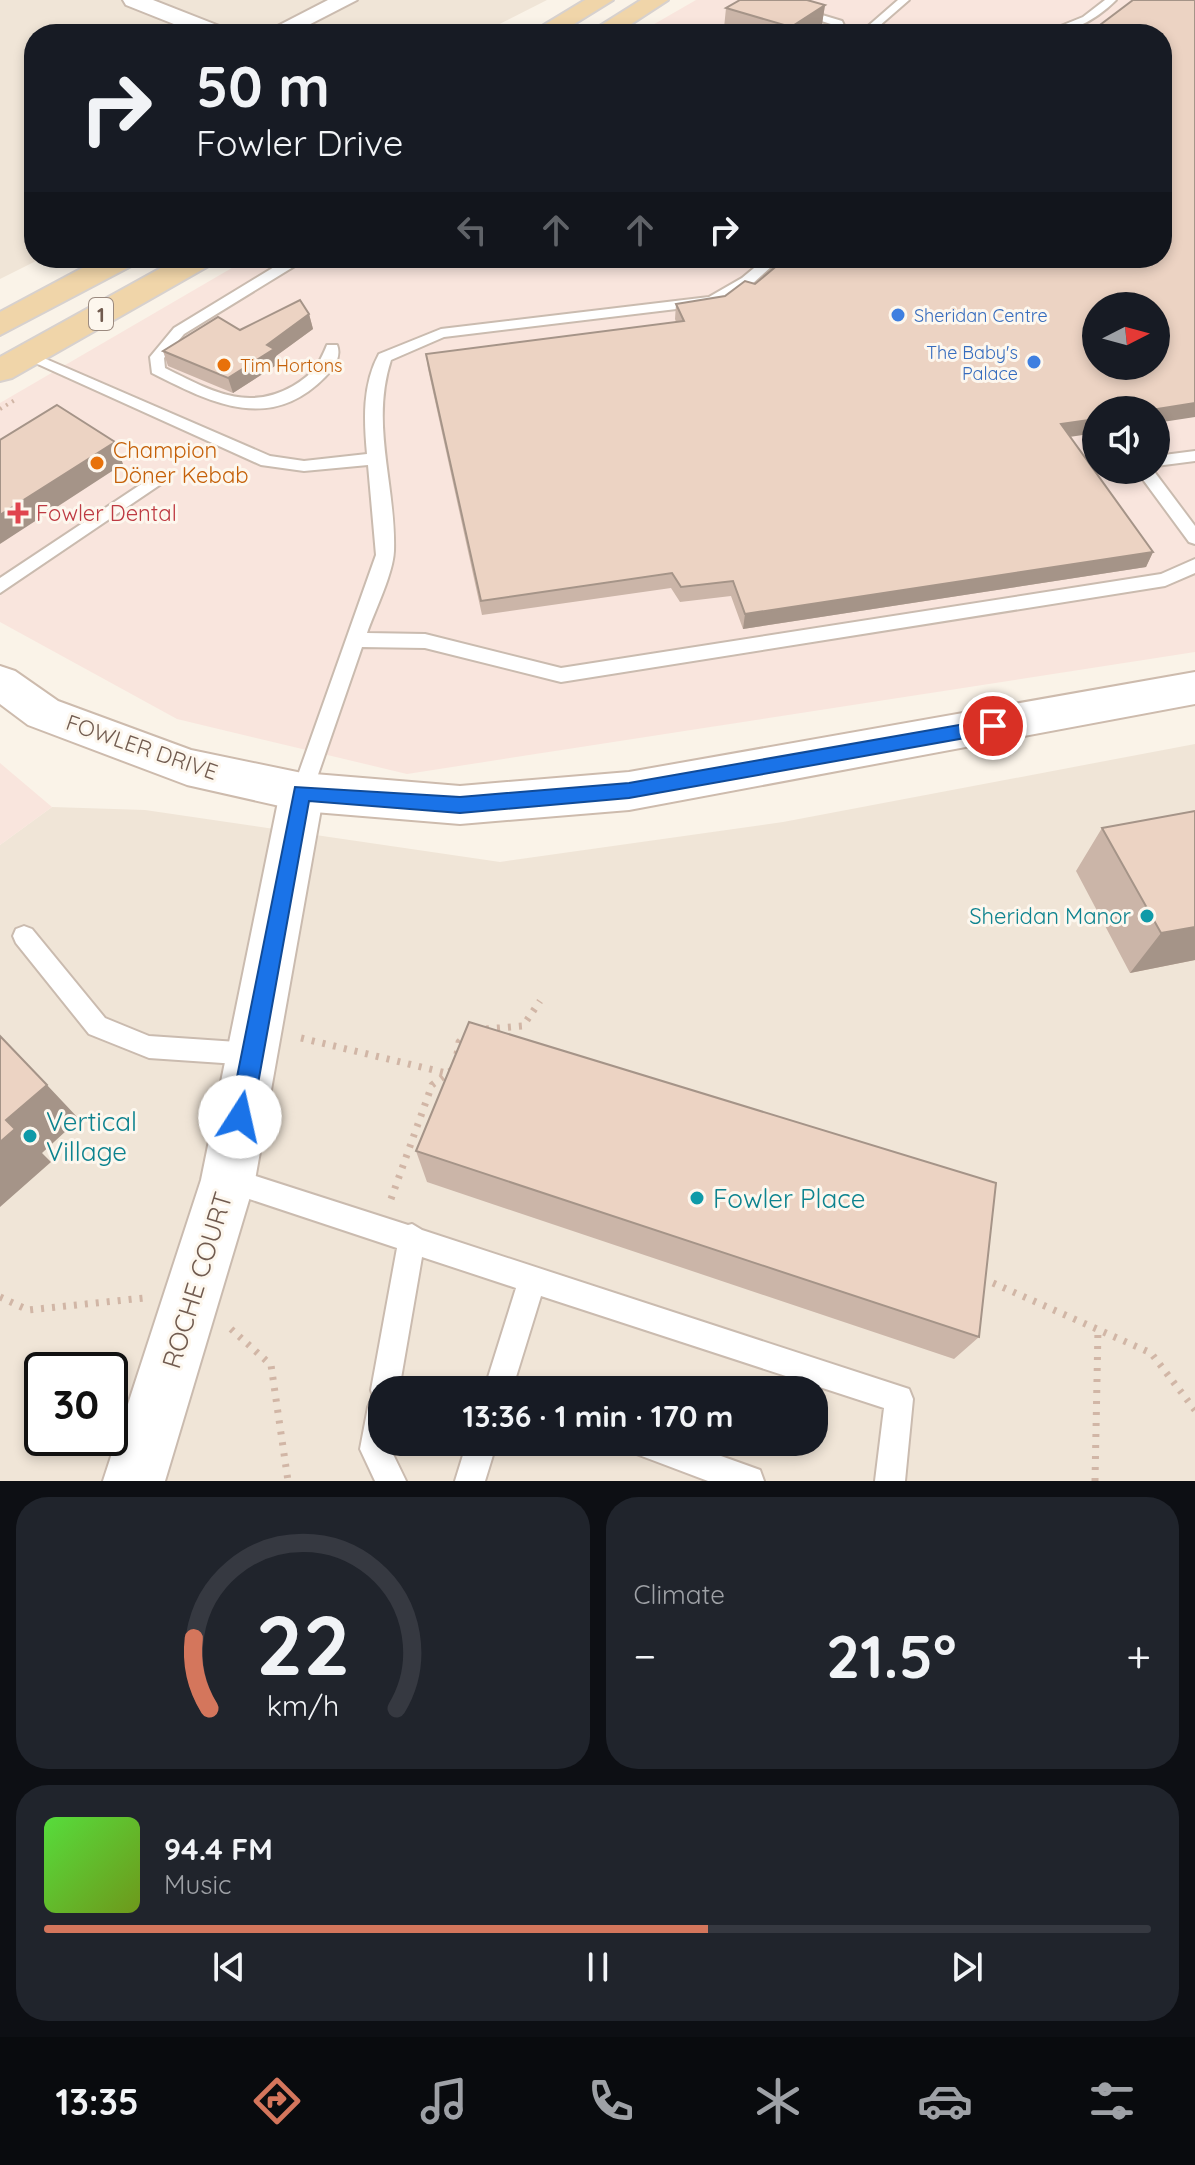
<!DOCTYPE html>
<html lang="en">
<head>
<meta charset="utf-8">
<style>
  :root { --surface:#171b24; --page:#20242c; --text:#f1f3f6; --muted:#9ea1a6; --line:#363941; --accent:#d4765c }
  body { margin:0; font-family:Quicksand,sans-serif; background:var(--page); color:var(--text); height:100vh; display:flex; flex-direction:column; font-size:30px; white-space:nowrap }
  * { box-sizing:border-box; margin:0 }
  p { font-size:26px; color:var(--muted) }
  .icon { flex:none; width:44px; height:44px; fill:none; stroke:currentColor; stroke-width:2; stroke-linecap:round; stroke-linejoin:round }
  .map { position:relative; height:1481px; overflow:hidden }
  .panel { display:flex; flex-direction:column; gap:16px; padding:16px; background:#0d0f14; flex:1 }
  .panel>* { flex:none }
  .top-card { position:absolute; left:24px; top:24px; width:1148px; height:244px; border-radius:32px; box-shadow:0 4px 12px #0003; background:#171b24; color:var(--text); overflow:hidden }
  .needle { width:52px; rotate:84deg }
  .tools { position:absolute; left:1082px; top:292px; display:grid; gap:16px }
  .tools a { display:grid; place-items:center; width:88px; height:88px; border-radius:50%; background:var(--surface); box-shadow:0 4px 12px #0003; font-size:40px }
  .speed { position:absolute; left:24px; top:1352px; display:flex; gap:16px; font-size:40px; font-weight:700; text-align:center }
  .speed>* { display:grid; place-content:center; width:104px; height:104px; border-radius:50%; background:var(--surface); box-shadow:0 4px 12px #0003; line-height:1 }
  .speed .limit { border:4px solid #111; border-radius:12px; background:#fff; color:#111 }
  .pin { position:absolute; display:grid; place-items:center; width:68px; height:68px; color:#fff; margin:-34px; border:4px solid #fff; border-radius:50%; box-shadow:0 2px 8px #0007 }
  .me { position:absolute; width:88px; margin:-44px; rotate:10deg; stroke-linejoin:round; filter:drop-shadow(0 0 6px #0008) }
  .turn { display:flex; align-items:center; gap:28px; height:168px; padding:0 40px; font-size:36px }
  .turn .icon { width:104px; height:104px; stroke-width:2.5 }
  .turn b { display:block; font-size:56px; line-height:68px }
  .lanes { display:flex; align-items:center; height:76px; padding:0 40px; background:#0003; justify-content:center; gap:40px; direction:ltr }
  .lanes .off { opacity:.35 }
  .big { font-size:60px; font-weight:700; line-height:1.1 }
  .panel .widget { flex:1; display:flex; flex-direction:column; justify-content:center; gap:12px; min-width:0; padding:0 28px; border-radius:32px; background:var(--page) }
  .panel .dial { align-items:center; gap:0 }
  .dial svg { height:208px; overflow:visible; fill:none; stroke:var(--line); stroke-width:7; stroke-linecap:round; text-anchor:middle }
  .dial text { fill:var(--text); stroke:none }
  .song { display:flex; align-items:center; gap:24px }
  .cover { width:96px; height:96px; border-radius:12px; background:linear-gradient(135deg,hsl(110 70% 55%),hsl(80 70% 35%)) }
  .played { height:8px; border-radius:4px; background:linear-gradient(90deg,var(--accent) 60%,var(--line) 60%) }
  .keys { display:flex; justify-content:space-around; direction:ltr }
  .heat { display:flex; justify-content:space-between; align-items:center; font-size:44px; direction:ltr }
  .panel .tiles { flex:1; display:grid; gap:16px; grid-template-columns:1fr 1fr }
  .widget:last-child { grid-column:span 2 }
  .trip { position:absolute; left:368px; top:1376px; width:460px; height:80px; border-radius:32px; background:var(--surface); box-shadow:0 4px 12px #0003; font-weight:700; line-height:80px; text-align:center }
  .dock { display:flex; height:128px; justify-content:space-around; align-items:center; background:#090b0e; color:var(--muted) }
  .dock .icon { width:56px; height:56px }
  .dock .active { color:var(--accent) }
  .dock b { font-size:36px; color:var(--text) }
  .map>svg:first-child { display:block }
  .residential { fill:#f0e5d7; fill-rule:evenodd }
  .commercial { fill:#f9e5dd; fill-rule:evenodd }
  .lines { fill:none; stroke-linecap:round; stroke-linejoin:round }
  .lane-casing { stroke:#cabbaf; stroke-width:4 }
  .street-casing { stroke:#cabbaf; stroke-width:4 }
  .secondary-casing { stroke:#cdbbad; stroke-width:4 }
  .primary-casing { stroke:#d7d1ce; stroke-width:4 }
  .path-far1 { stroke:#d1b6a6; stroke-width:4; stroke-dasharray:2 5; stroke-linecap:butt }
  .path { stroke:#d1b6a6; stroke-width:7; stroke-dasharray:3 8; stroke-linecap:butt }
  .lane { fill:#fff; fill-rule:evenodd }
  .street { fill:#fff; fill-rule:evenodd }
  .secondary { fill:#fff; fill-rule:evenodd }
  .primary { fill:#f0d5a9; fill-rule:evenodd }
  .wall { fill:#cbb5a8 }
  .shaded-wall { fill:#a59488 }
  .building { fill:#ecd3c3; stroke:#a59488; stroke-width:2; fill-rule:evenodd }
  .route { fill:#1a73e8; stroke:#114b97; stroke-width:2 }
  .shop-dot { fill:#3f7fe0; stroke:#fdf7ee; stroke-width:3 }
  .food-dot { fill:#e8710a; stroke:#fdf7ee; stroke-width:3 }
  .health-dot { fill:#e0444e; stroke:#fdf7ee; stroke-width:3 }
  .culture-dot { fill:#0f9aa8; stroke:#fdf7ee; stroke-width:3 }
  .labels { text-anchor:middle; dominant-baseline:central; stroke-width:6; stroke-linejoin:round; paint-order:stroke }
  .far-shop-label { font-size:18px; fill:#366cbe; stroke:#fdf7ee; text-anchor:start }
  .far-food-label { font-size:18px; fill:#c56008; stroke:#fdf7ee; text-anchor:start }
  .shield { fill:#fdf7ee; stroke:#9b8a7f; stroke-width:2 }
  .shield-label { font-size:20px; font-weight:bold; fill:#715b4f }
  .food-label { font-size:22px; fill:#c56008; stroke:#fdf7ee; text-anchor:start }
  .health-label { font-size:22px; fill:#be3a42; stroke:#fdf7ee; text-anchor:start }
  .street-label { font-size:22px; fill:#715b4f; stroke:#fdf7ee }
  .culture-label { font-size:22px; fill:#0d838f; stroke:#fdf7ee; text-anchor:end }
  .near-culture-label { font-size:26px; fill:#0d838f; stroke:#fdf7ee; text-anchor:start }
  .near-street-label { font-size:26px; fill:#715b4f; stroke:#fdf7ee }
</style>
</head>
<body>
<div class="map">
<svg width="1195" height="1481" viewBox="0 0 1195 1481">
  <rect width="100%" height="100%" fill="#faf3e8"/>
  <path class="residential" d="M0,0h547l-67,34h-446v224h8l-42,21z
    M1195,744v737h-1195v-636l52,-38 93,3 355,52 283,-40zM42,1370h68v68h-68zM382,1390h432v52h-432z"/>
  <path class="commercial" d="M696,0h499v652l-788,122 -230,-55 -177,-97v-219l249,-145h913v-224h-525zM1096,306h60v60h-60zM1096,410h60v60h-60z
    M0,763l52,44 -52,38z"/>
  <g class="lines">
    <g class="lane-casing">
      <path id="lane" d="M756,0h16l70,21 6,13h-10l-4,-9z
        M898,0h11l-39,34h-11z
        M1105,0h11c-20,20 -46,34 -75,34l42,-17z
        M289,258h39l-7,4 -23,2 -114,70 -20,24 1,10c43,21 81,45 128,18 19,-11 26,-21 34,-41h10c5,12 -4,24 -12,32 -56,57 -115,25 -173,-4l-2,-16 24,-29z
        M766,258h15l-29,26 -34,20 -274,33 -53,23c-21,65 5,125 3,191 -1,23 -19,59 -27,82l58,1 136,34 600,-94 34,-15v14l-30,13 -604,96 -136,-34 -63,-1 -50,145 -3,6h-14l-3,-6 84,-237 -8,-90 -64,6 -43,-6 -241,-109 7,-4 5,1 238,103 34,5 63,-7c-3,-33 -5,-69 12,-100l62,-25 268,-32 33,-19z
        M1195,451v10l-39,5v-10z
        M1136,470h17l42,56v18l-6,-2z
        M161,471l6,1v8l-167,113v-15z
        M24,926l8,3 73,89 44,18 103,7 9,3 3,8 -3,8 -9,3 -103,-7 -60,-24 -73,-91 -3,-7 3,-7z
        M228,1167l180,58 4,-1 10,6 487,159 4,10 -8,82h-30l9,-73 -343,-112 -29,94h-28l32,-102 -94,-31 -23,133h-17v52h9l-1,6 16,33h-31l-15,-32 8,-42 5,-11 -2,-6 26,-142 -178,-59 -4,-9 4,-9z
        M467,1442h30l-12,39h-30z
        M626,1442h56l78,28 4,11h-56l-77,-29z"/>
    </g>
    <g class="street-casing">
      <path id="street" d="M123,0h30l74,29 3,5h-31l-73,-29z
        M328,0h29l-66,34h-29z
        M302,774l15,5 7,13 -69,388 -90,301h-62l98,-301 79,-388 7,-13z"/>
    </g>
    <g class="secondary-casing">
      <path id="secondary" d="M0,666l15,5 43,30 133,49 111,23 158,13 169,-14 566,-100v32l-566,106 -169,14 -158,-13 -115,-26 -159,-60 -28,-21z"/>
    </g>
    <g class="primary-casing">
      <path id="primary" d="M585,0h28l-55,34h-29z
        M641,0h27l-52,34h-29z
        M101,258h38l-4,6 -135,71v-23z
        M179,258h37l-4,6 -200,114 -12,3v-24z"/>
    </g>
    <path class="path-far1" d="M0,409l15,-9"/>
    <path class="path" d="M486,1029l37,-3 17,-25
      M301,1038l145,35
      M457,1054l2,-12 7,-7
      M391,1199l41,-114 20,-15
      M993,1283l158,70 44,57
      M0,1297l28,13 116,-12
      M231,1329l40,36 17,116
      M1095,1481l3,-152"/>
    <use href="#lane" class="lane"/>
    <use href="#street" class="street"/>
    <use href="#secondary" class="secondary"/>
    <use href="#primary" class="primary"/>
  </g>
  <path class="wall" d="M825,5l-3,19 -15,10h-61l-22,-6 2,-20z
    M676,304l394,133 83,115 -7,15 -403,62 -12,-33 -51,6 -9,-14 -189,27 -54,-246 -2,-15 250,-32 -1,-3z
    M309,314l4,15 -37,27 2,8 -45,29 -65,-27 -5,-15 77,-21z
    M1195,811v149l-65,13 -54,-102 26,-43z
    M416,1151l563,186 -25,22 -527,-177z"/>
  <path class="shaded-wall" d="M825,5l-3,19 -15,10h-17l1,-7z
    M309,314l4,15 -37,27 2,8 -45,29 -5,-15 39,-33z
    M1195,403v14l-39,6v-13h-5z
    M1096,419v14l-40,6 5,-15z
    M115,442l8,22 -123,80v-29z
    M1153,552l-7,15 -403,62 2,-15z
    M1195,927v33l-65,13 31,-40z
    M47,1085l32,34 -37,34 9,9 -51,45v-65l6,-22z"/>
  <path class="building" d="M740,0h67l18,5 -34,22 -65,-19z
    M1133,0h62v403l-44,7h-55v9l-35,5 92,128 -408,62 -12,-33 -52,6 -9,-14 -191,28 -55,-247 258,-33 -8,-17 49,-8 20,-15 10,3 31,-26h376v-224h-74zM1096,306h60v60h-60z
    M1055,30l13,4h-18z
    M300,300l9,14 -42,31 7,4 -46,29 -65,-27 55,-34 22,13z
    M57,405l58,37 -115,73v-75z
    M1195,811v116l-34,6 -59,-105z
    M469,1022l527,161 -17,154 -563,-186z
    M0,1036l47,49 -41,35 9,9 -15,13z"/>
  <path class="route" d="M993,719l9,7 -9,7 -364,65 -169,15 -151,-12 -57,316 -4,8 -8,3 -8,-3 -3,-8 66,-330 165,10 169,-14z"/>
  <g class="shop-dot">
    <circle cx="898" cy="315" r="8"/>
    <circle cx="1034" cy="362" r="8"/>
  </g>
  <g class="food-dot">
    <circle cx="224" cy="365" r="8"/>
    <circle cx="97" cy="463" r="8"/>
  </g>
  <path class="health-dot" d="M14 501h8v8h8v8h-8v8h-8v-8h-8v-8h8z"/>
  <g class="culture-dot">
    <circle cx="1147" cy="916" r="8"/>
    <circle cx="30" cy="1136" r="8"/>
    <circle cx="697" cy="1198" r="8"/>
  </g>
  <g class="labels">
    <g class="far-shop-label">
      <text x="914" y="315">Sheridan Centre</text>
      <text x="1018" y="352" text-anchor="end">The Baby's<tspan x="1018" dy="21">Palace</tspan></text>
    </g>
    <g class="far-food-label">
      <text x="240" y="365">Tim Hortons</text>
    </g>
    <rect class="shield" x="89" y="298" width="24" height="32" rx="6"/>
    <g class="shield-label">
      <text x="101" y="314">1</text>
    </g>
    <g class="food-label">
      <text x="113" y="450">Champion<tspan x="113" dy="25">Döner Kebab</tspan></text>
    </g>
    <g class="health-label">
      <text x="36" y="513">Fowler Dental</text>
    </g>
    <g class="street-label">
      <text transform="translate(142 747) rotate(19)">FOWLER DRIVE</text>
    </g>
    <g class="culture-label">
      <text x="1131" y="916">Sheridan Manor</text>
    </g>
    <g class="near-culture-label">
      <text x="46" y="1121">Vertical<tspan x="46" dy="30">Village</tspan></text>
      <text x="713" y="1198">Fowler Place</text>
    </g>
    <g class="near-street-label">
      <text transform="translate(197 1280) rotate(-73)">ROCHE COURT</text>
    </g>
  </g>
</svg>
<div class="tools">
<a><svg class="needle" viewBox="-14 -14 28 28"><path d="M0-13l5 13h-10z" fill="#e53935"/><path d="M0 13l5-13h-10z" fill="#9ea1a6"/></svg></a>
<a><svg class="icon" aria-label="sound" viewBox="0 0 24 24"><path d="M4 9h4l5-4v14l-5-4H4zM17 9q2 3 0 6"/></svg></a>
</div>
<div class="speed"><div class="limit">30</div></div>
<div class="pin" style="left:993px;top:726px;background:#d93025"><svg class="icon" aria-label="arrive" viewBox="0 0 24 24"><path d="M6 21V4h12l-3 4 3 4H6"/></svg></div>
<svg class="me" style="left:240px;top:1117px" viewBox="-20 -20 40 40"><circle r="19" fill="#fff"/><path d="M0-13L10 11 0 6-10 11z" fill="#1a73e8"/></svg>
<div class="trip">13:36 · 1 min · 170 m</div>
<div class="top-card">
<div class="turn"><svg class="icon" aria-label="right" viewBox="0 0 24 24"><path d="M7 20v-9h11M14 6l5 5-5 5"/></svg><div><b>50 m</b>Fowler Drive</div></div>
<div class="lanes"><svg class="icon off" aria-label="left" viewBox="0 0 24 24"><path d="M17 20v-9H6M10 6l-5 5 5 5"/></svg><svg class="icon off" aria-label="ahead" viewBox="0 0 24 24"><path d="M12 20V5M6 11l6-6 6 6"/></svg><svg class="icon off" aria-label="ahead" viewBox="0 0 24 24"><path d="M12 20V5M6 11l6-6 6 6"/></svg><svg class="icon" aria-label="right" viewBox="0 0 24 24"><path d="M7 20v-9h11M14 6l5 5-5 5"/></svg></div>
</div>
</div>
<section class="panel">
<div class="tiles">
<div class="widget dial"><svg viewBox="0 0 100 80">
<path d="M14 69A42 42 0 1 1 86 69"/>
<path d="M14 69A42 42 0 0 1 8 42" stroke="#d4765c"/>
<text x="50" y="56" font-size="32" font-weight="700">22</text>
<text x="50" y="72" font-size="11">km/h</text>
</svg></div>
<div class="widget"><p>Climate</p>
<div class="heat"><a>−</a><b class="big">21.5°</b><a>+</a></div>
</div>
<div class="widget">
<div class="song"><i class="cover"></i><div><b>94.4 FM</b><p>Music</p></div></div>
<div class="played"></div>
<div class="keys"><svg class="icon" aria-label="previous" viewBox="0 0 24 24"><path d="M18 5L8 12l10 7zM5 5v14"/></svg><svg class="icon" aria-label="pause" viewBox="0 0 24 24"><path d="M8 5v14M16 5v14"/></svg><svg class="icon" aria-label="next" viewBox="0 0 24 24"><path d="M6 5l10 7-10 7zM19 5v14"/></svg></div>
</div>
</div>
</section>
<nav class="dock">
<b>13:35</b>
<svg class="icon active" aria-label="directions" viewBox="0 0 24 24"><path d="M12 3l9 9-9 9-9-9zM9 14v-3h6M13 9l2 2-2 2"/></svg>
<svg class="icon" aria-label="music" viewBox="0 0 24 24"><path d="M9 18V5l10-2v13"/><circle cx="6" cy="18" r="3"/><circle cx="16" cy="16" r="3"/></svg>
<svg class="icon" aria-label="phone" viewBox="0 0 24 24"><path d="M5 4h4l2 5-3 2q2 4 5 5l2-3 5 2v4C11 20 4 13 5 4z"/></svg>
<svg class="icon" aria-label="climate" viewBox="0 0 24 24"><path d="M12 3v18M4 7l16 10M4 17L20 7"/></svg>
<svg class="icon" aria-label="car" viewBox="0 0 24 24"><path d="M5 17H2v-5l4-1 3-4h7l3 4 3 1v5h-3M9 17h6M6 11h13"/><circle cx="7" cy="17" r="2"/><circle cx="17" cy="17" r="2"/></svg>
<svg class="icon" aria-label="filters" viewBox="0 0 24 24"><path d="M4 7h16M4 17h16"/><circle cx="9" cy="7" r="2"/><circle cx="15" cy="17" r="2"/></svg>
</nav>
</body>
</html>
